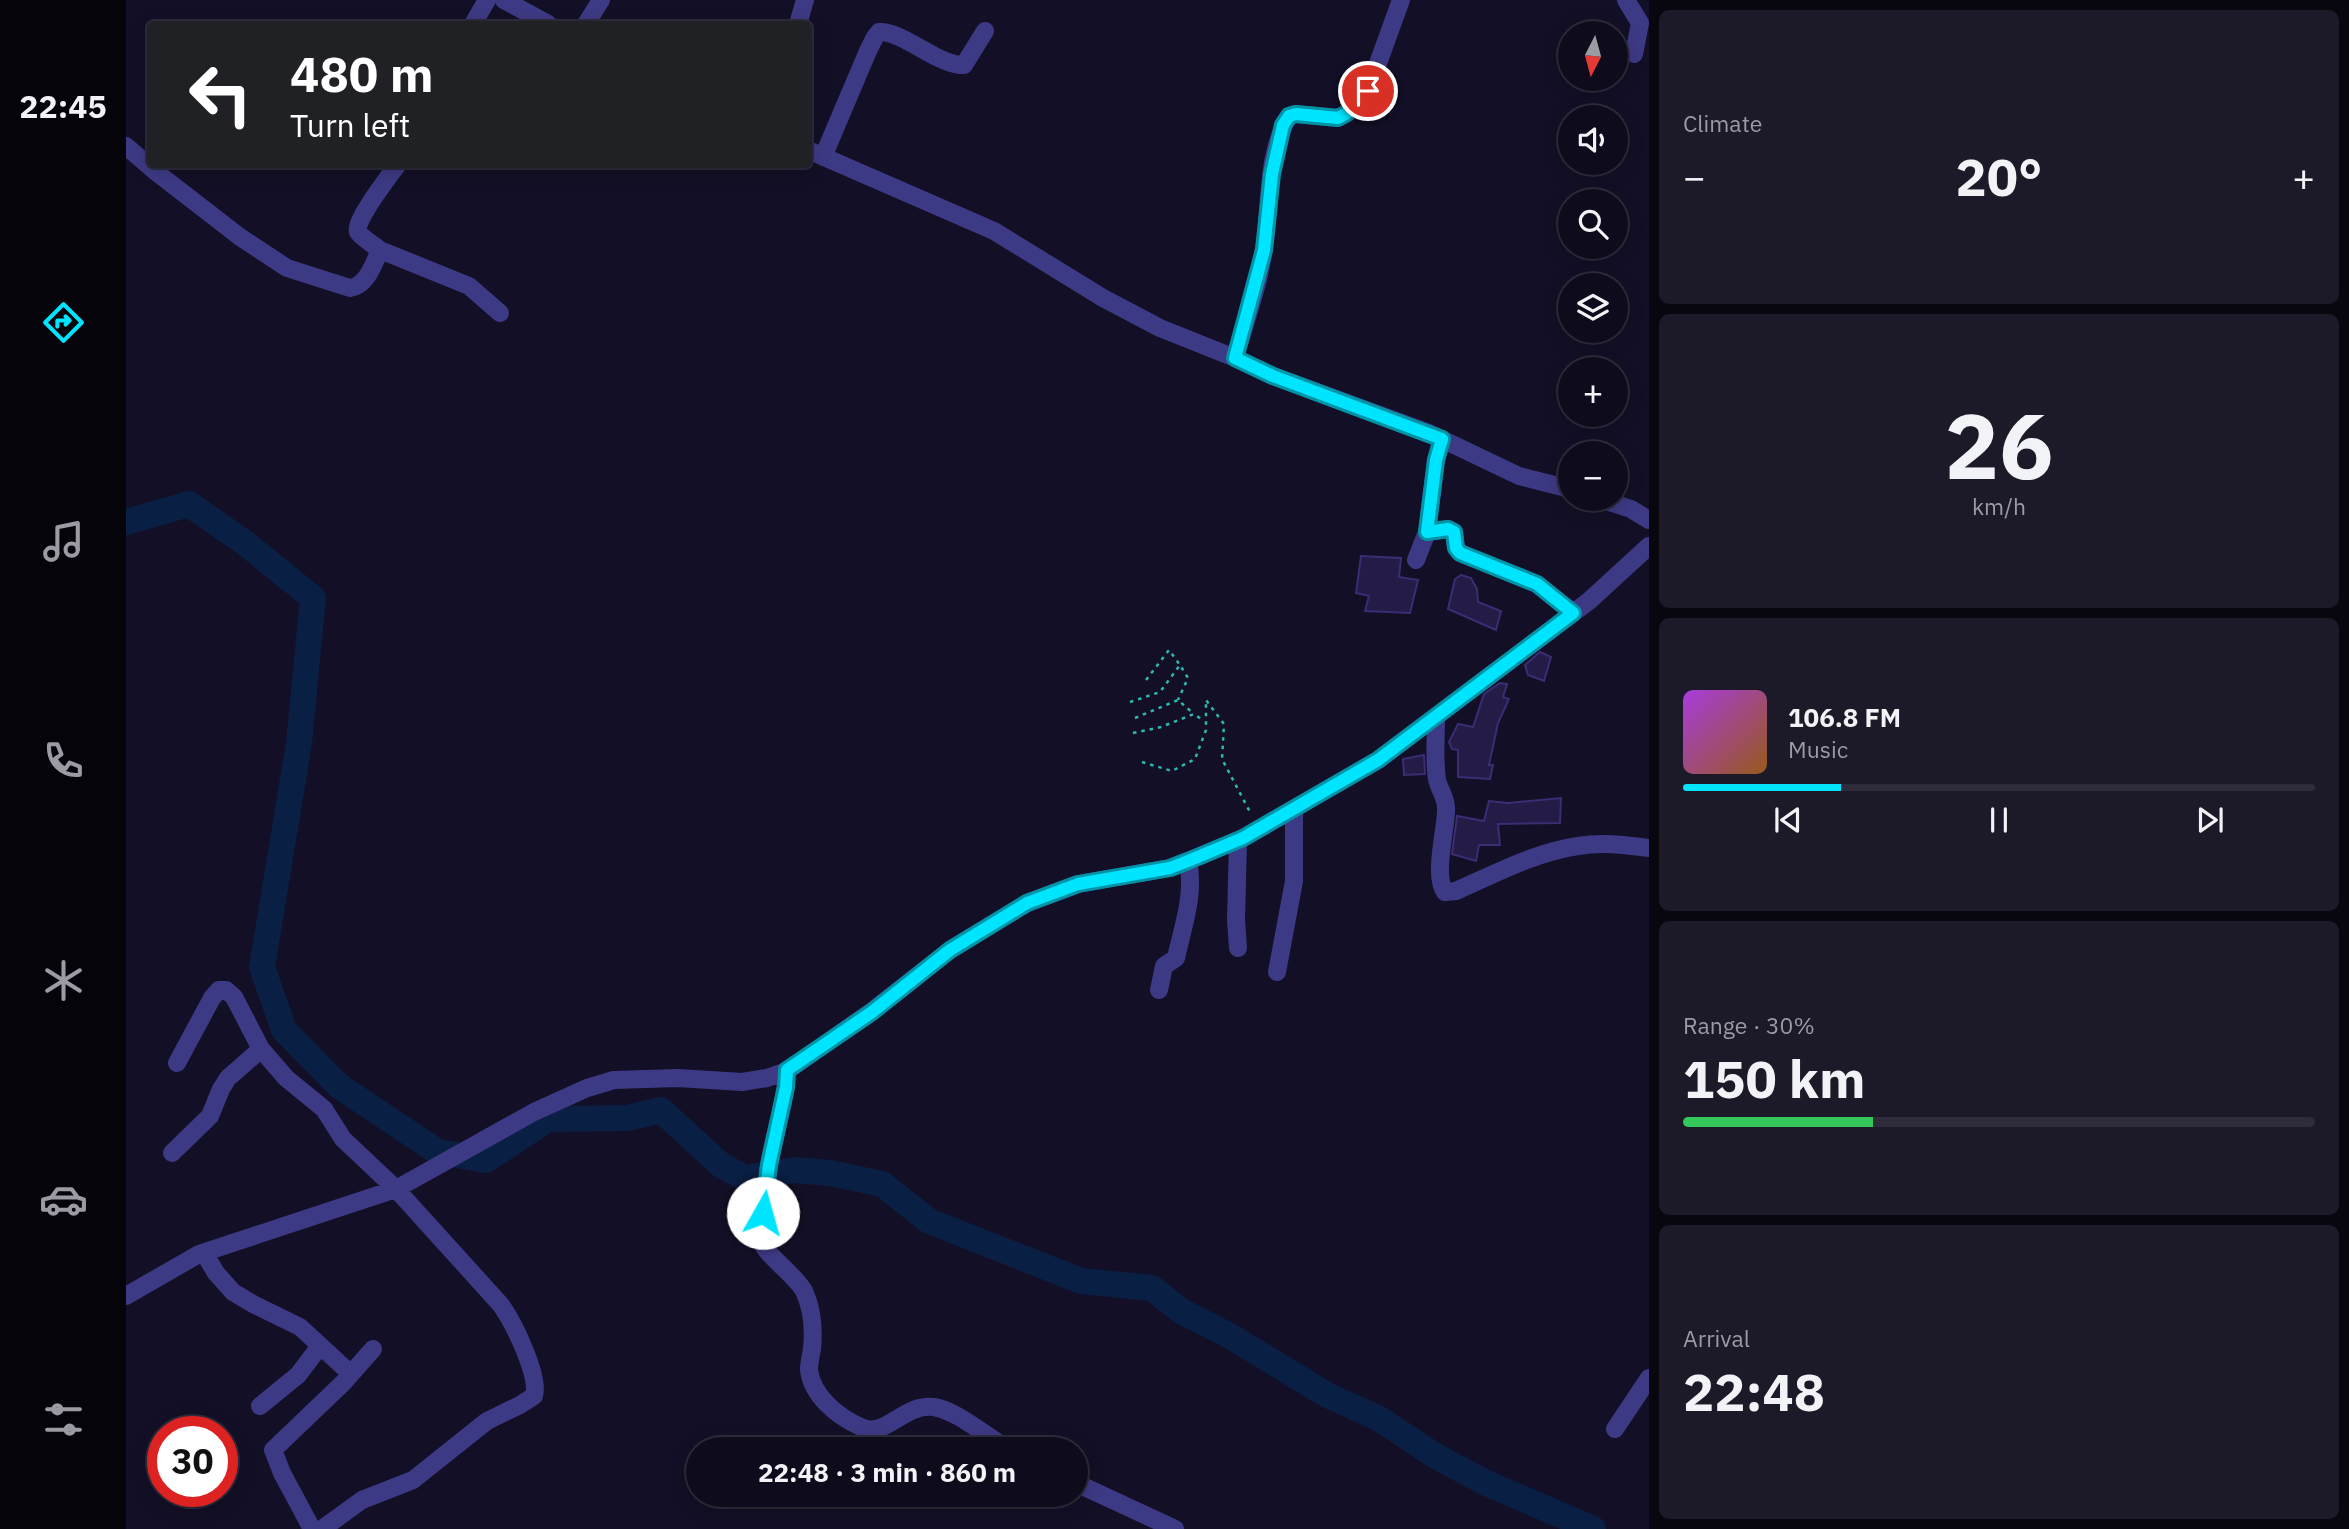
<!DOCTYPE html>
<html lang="en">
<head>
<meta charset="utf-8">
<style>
  :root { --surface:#0e0b1c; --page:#1c1929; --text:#f1f3f6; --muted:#9b9ba3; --line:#2e2b3b; --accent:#00e5ff }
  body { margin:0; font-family:"IBM Plex Sans",sans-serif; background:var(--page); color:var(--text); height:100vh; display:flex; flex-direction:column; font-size:26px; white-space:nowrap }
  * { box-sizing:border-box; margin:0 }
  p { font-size:23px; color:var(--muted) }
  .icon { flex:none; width:38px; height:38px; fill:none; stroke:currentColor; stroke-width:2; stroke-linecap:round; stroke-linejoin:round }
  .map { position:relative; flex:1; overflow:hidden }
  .sheet { display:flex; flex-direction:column; gap:10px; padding:10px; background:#08060f; width:700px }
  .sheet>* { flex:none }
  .hud { position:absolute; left:21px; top:21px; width:665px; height:147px; border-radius:7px; box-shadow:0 4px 18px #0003,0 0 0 2px var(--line); background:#202124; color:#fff; overflow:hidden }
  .needle { width:46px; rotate:186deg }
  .fabs { position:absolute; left:1432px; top:21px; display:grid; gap:14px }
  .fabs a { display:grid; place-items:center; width:70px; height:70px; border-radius:50%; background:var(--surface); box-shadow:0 4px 18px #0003,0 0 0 2px var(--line); font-size:35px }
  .speed { position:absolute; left:21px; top:1416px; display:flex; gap:14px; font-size:35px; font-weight:700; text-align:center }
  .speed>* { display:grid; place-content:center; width:91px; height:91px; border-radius:50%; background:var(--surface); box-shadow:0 4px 18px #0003,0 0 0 2px var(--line); line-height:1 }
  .speed .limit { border:10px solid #d22; background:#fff; color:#111 }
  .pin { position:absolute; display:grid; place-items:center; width:60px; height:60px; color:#fff; margin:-30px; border:4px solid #fff; border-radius:50%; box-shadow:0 2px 7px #0007 }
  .me { position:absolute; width:77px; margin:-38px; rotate:7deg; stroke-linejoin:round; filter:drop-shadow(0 0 5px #0008) }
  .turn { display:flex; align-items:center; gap:24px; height:147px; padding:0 28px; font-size:32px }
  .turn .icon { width:91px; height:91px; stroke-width:2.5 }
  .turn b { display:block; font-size:49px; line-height:60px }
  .big { font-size:52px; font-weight:800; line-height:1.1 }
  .sheet .tile { flex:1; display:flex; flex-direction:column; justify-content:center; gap:10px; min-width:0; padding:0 24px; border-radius:10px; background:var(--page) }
  .sheet .dial { align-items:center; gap:0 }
  .dial b { font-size:91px; line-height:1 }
  .song { display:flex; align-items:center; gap:21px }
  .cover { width:84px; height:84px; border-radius:10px; background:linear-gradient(135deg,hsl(280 70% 55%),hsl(30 70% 35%)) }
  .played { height:7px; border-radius:4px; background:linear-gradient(90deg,var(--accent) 25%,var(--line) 25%) }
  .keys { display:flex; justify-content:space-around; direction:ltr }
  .heat { display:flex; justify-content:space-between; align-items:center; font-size:38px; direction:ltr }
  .charge { height:10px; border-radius:5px; background:linear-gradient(90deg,#34c759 30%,var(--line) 0) }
  .trip { position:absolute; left:560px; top:1437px; width:402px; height:70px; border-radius:35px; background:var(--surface); box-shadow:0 4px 18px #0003,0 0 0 2px var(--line); font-weight:800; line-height:70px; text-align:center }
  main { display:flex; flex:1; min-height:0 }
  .tab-bar { display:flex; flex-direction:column; width:126px; justify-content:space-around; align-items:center; background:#06040b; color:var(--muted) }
  .tab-bar .icon { width:49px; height:49px }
  .tab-bar .current { color:var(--accent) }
  .tab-bar b { font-size:32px; color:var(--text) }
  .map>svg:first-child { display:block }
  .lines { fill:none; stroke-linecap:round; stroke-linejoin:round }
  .river { stroke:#0a1f44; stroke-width:26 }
  .building { fill:#241b47; stroke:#3b2d73; stroke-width:2 }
  .path { stroke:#2fb8b0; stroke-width:2.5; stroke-dasharray:3.5 5; stroke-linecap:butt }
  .minor { stroke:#3d3a85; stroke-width:18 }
  .route-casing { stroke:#0095a6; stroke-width:18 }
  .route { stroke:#00e5ff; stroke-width:12 }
</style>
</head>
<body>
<main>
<nav class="tab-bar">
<b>22:45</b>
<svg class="icon current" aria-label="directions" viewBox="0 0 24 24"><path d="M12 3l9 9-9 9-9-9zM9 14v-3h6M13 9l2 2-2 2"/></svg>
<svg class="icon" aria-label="music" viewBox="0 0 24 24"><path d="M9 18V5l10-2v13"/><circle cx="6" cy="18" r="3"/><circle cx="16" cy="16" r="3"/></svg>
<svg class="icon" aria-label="phone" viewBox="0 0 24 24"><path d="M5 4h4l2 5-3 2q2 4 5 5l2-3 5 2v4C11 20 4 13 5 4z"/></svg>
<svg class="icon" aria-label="climate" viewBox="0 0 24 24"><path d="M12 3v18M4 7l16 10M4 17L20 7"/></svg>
<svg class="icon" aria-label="car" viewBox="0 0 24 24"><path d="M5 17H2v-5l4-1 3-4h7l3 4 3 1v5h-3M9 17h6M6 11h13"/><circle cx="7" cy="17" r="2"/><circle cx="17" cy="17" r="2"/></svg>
<svg class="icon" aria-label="filters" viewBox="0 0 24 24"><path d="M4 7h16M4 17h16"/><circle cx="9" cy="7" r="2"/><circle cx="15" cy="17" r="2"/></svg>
</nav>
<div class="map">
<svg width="1523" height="1529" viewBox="0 0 1523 1529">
  <rect width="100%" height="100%" fill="#130f26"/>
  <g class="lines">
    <path class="river" d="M0,522l63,-18 56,39 68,55 -14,145 -37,224 22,63 55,56 99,66 48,8 62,-41 80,-1 33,-8 60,55 24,13 50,-8 35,3 52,11 47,37 152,60 71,7 29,23 49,25 97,59 53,24 54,36 50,27 109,47"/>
  </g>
  <path class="building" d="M1235,556l40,2 -2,19 19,3 -8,33 -45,-2 4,-15 -13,-3z
    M1335,575l10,3 6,11 1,13 23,9 -5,19 -48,-21 7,-30z
    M1414,652l11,5 -7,24 -16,-6 -3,-10z
    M1374,683l7,1 -4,13 6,2 -11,24 -9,42h4l-3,14 -32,-2v-27l-6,-1 -3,-7 9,-18 15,3 11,-33z
    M1298,755l1,19 -21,1 -1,-16z
    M1435,798l-1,25 -62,1 2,21h-21l-3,16 -24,-7 5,-38 27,5 5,-20 19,2z"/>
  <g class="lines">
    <path class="path" d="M1020,680l23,-30 11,15
      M1004,702l30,-10 20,-27 8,13 -10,22
      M1009,718l43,-18 16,14
      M1007,733l28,-6 33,-13 10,7
      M1016,762l30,9 23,-12 11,-29v-30l18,24 -2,35 29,55"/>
    <path class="minor" d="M378,0l44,24
      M1500,0l14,23 -6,31
      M347,24l14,-24
      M460,24l15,-24
      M672,24l7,-24
      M0,146l30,26 84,65 47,31 63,20c17,-2 24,-25 30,-38 -6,-5 -18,-12 -22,-18 -5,-10 33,-58 40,-68
      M682,150l186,81 109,67 57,30 75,30 38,18 156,57 90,43 51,13
      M697,157l45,-106 7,-14 4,-5c23,-1 55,30 81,33h4l21,-34
      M254,250l89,36 31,27
      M1109,358c10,-36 24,-73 29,-110 7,-43 2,-93 25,-132l7,-2 42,4 9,-5 21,-22 33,-91
      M1474,499l31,10 18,11
      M1301,532l21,-3 6,3 2,16 4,5 77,31 36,29
      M1290,560l11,-28 9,-72 6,-21
      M1310,717c0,20 -2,42 1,62 2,11 10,19 9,31 0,20 -13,66 -1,82l11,-1c38,-17 80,-39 122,-45 24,-4 47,-1 71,2
      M1112,948l-2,-28 2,-79
      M1151,972l17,-91v-72
      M1033,990l5,-24 12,-8c7,-32 19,-64 12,-97
      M51,1063l35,-65 7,-8h7l8,7 27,52 25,29 38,31 19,30 53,50 105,116c12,17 39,71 33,91l-14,9 -33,16 -74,59 -51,20 -40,29
      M661,1071c-1,32 -13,62 -18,94 -2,14 -3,28 -5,42 -1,10 -4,22 -3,32 1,14 34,35 43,52 9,19 10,38 8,58 -1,6 -3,14 -3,21 3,26 29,47 52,57 25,12 42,-24 73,-20 24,4 53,30 74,42
      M46,1153l38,-37 11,-27 7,-11 33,-29
      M78,1253l12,20 17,19 20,12 47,23 51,47
      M0,1296l73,-42 197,-65 138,-77 53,-24 27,-8 64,-2 64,4 25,-4 20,-7 85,-60 78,-61 77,-47 51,-19 92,-16 18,-7 55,-23 135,-78 211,-159 60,-55
      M134,1406l38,-31 22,-29
      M1489,1429l34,-51
      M950,1483l99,46
      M186,1529l-30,-56 -9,-23 70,-67 30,-34"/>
  </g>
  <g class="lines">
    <g class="route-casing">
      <path id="route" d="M637,1213l6,-48 17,-78 1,-17 85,-58 78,-62 77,-47 51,-19 92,-16 18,-7 55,-23 135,-78 195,-147 -36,-29 -77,-31 -4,-5 -2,-16 -6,-3 -21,3 9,-72 6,-21 -169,-63 -38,-18 29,-108 8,-76 11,-49 6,-9 7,-2 42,4 9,-5 21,-22"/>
    </g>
    <use href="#route" class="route"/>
  </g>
</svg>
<div class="fabs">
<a><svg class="needle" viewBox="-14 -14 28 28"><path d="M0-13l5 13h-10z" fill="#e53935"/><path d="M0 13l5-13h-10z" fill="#9b9ba3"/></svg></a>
<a><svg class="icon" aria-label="sound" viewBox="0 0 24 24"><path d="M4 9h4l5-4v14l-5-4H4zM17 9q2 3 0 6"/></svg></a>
<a><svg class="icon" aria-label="search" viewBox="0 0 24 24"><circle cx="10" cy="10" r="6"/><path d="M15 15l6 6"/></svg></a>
<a><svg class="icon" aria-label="layers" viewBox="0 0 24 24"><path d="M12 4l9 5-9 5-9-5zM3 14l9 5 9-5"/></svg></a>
<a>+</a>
<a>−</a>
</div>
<div class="speed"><div class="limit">30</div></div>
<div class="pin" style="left:1242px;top:91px;background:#d93025"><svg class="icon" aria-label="arrive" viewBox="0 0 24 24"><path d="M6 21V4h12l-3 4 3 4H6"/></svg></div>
<svg class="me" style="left:637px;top:1213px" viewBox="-20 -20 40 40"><circle r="19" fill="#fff"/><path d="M0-13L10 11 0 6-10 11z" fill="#00e5ff"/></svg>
<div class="trip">22:48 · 3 min · 860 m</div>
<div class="hud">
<div class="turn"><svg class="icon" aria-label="left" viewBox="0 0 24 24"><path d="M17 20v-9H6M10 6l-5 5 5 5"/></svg><div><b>480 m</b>Turn left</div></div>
</div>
</div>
<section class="sheet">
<div class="tile"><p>Climate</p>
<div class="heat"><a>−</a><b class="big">20°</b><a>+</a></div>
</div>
<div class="tile dial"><b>26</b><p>km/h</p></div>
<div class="tile">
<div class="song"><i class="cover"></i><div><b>106.8 FM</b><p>Music</p></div></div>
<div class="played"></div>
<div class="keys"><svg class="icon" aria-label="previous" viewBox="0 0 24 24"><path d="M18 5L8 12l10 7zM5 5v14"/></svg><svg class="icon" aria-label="pause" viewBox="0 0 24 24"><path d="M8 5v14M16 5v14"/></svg><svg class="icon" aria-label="next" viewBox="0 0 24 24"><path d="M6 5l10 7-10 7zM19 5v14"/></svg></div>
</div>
<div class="tile"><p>Range · 30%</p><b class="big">150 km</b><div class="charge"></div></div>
<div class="tile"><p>Arrival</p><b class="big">22:48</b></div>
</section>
</main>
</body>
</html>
